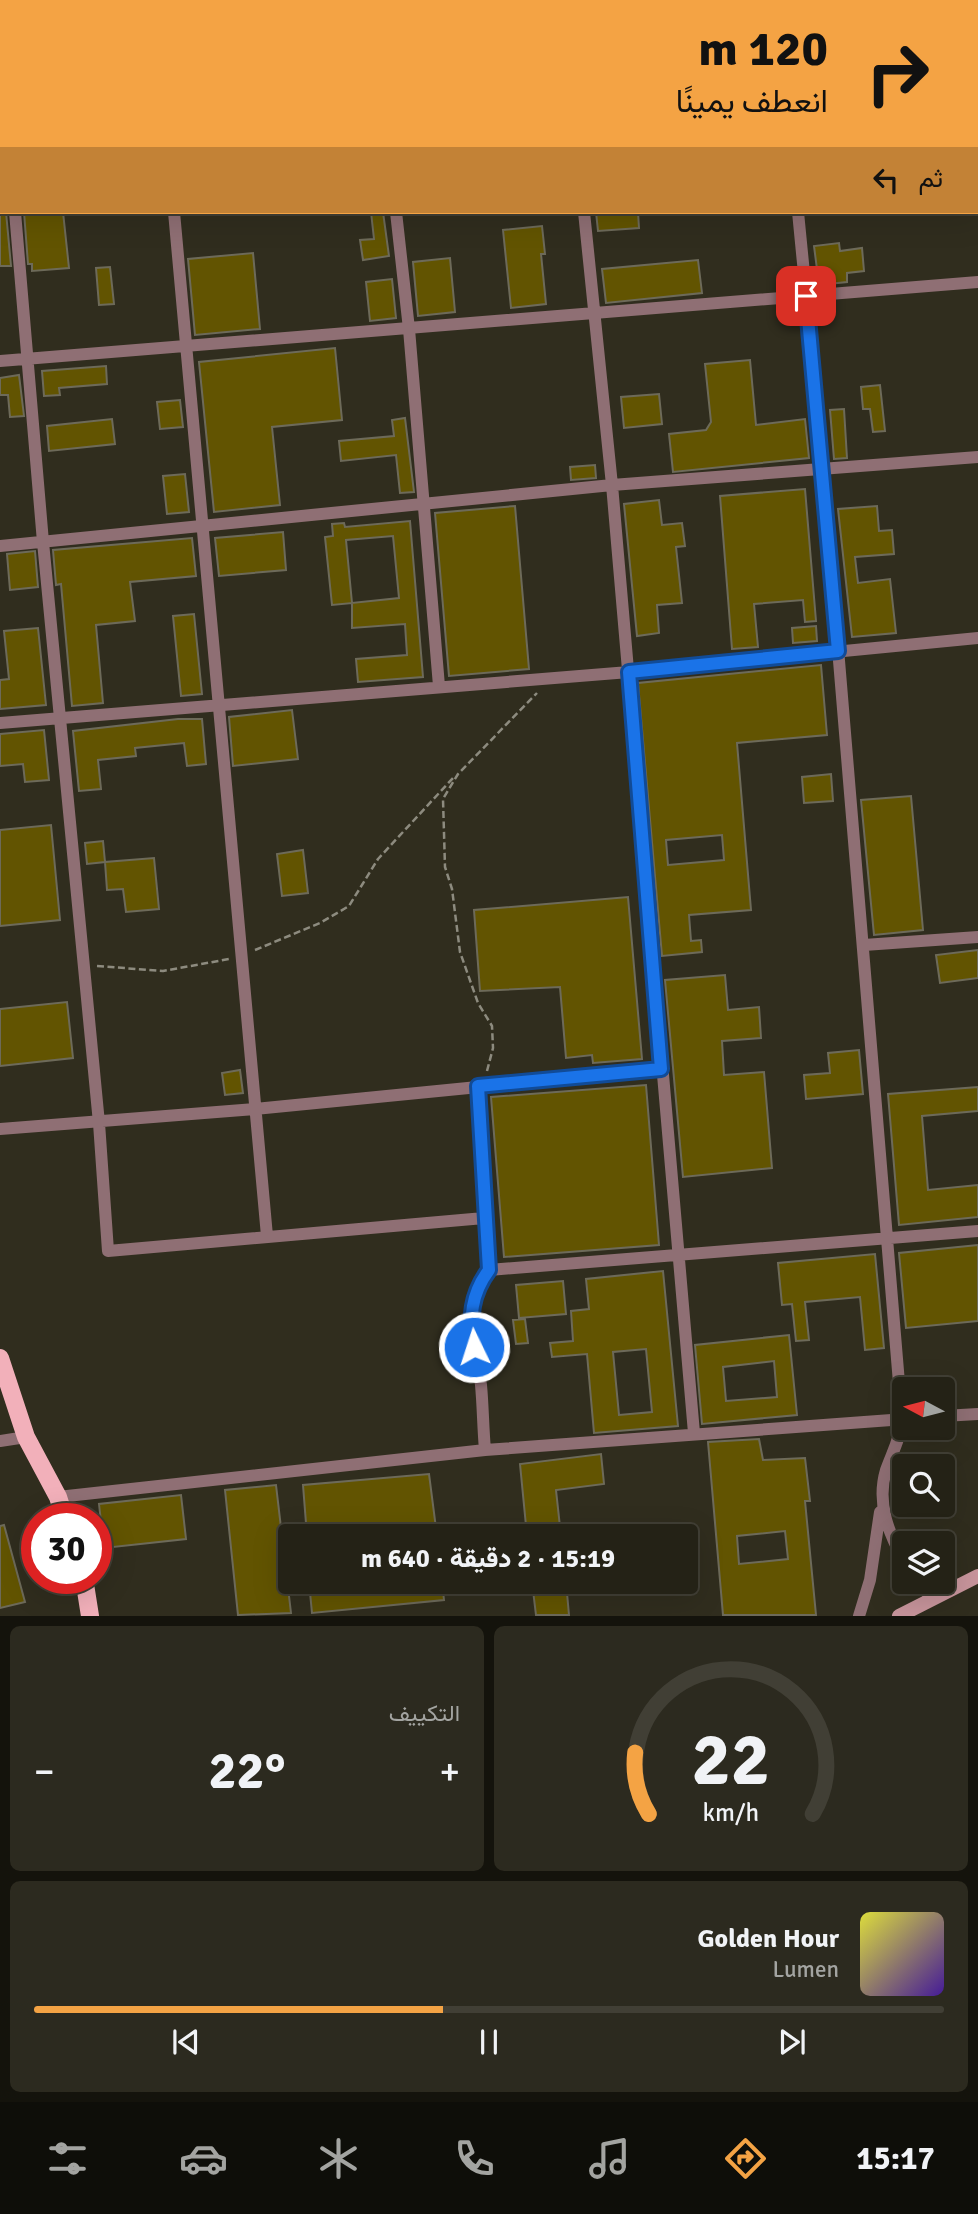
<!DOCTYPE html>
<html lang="ar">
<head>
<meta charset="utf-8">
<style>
  :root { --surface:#242216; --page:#2c2a1f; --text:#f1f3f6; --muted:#a3a4a1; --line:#413f35; --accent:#f4a344 }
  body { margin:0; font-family:Signika,Vazirmatn,sans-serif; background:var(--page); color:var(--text); direction:rtl; height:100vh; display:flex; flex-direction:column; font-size:26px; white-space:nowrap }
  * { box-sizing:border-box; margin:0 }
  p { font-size:23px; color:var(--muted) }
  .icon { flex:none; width:38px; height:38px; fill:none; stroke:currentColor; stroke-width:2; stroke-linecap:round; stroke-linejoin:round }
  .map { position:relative; height:1616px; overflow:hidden; direction:ltr }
  .drawer { display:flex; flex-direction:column; gap:10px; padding:10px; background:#14130c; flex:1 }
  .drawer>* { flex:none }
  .banner { position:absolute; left:0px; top:0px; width:978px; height:214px; box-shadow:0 7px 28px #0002,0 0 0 2px var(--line); direction:rtl; background:#f4a344; color:#111; overflow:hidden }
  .needle { width:46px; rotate:277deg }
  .fabs { position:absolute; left:892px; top:1377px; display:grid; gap:14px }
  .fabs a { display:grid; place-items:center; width:63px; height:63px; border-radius:7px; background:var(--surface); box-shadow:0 7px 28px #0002,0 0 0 2px var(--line); font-size:35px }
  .speed { position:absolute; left:21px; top:1503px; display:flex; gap:14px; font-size:35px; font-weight:700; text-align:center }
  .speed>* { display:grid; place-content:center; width:91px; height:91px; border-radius:50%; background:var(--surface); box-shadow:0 7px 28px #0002,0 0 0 2px var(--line); line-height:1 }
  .speed .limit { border:10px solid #d22; background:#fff; color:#111 }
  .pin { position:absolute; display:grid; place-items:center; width:60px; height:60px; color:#fff; margin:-30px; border-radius:14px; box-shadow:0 4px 10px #0006 }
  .me { position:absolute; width:77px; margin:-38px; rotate:356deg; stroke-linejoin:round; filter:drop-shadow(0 0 5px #0008) }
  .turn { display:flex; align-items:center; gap:24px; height:147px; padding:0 35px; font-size:32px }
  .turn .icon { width:91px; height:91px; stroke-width:2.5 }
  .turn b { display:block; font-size:49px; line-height:60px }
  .then { display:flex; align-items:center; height:66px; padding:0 35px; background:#0003; gap:14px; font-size:26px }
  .big { font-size:52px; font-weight:800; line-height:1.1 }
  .drawer .widget { flex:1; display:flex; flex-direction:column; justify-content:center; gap:10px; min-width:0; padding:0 24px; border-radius:10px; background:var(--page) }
  .drawer .dial { align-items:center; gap:0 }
  .dial svg { height:182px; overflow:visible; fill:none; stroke:var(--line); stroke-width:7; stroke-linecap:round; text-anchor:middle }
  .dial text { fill:var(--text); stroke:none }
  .song { display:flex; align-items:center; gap:21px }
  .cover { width:84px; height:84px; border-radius:10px; background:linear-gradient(135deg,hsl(60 70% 55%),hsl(260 70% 35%)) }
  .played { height:7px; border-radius:4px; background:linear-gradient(90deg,var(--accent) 45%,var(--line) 45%) }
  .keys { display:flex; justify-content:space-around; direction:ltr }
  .heat { display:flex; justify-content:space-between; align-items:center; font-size:38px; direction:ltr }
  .drawer .tiles { flex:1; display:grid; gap:10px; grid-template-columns:1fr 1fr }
  .widget:last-child { grid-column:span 2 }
  .trip { position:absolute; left:278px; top:1524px; width:420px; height:70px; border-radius:7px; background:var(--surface); box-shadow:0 7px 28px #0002,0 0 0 2px var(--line); font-weight:800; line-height:70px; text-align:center; direction:rtl }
  .tab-bar { display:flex; height:112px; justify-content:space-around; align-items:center; background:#0e0e09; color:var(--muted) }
  .tab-bar .icon { width:49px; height:49px }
  .tab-bar .on { color:var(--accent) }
  .tab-bar b { font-size:32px; color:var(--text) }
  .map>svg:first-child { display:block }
  .building { fill:#625401; stroke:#6d6a59; stroke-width:2; fill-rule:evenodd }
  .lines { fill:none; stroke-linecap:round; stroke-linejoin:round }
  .path { stroke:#8d8b7f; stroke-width:2.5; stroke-dasharray:7 3.5; stroke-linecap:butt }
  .street { stroke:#8f6f74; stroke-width:12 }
  .secondary { stroke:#c7949b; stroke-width:14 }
  .primary { stroke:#f2b0ba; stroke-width:18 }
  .route-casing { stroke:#114b97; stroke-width:18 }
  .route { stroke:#1a73e8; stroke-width:12 }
</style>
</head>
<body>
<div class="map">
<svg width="978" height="1616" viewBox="0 0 978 1616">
  <rect width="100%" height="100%" fill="#302d1e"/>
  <path class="building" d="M0,212h6l5,54h-11z
    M24,212h39l6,56 -37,3v-7h-4z
    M371,212h12l6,44 -26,4 -3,-20 14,-1z
    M596,212h42l1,16 -41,3z
    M542,226l3,28h-4l5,50 -35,4 -8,-78z
    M839,243l1,8 22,-3 2,23 -17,2v9l-28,3 -5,-39z
    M253,253l7,76 -65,6 -7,-76z
    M450,258l5,54 -37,4 -5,-54z
    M698,260l4,33 -96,10 -4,-34z
    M110,267l4,37 -15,1 -3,-37z
    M392,279l4,39 -26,3 -4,-39z
    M335,348l7,72 -70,7 8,78 -66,7 -15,-150z
    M750,360l6,65 49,-6 4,39 -136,14 -4,-38 37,-4 5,-8 -6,-58z
    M106,366l1,18 -48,4 1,7 -16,1 -2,-25z
    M19,375l5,41 -14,1 -2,-22h-8v-17z
    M880,385l5,46 -12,1 -3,-23h-7l-2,-22z
    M659,394l3,30 -38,4 -3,-31z
    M180,400l3,27 -23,2 -3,-27z
    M844,409l3,49 -13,1 -4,-49z
    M405,418l9,74 -14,1 -4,-38 -55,6 -2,-20 55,-5 -2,-16z
    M112,419l3,25 -66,7 -2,-25z
    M595,465l1,13 -25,2 -1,-13z
    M185,474l4,38 -22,2 -4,-38z
    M805,489l11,132 -11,1 -2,-22 -49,4 4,43 -26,2 -12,-153z
    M659,500l3,25 20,-2 3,23 -9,1 6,56 -25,2 2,28 -22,3 -13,-132z
    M515,506l14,163 -80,7 -14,-163z
    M877,506l2,25 13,-1 2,24 -39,3 3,26 32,-4 6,54 -44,4 -14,-128z
    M410,521l13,156 -65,5 -2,-23 51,-4 -2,-31 -53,4v-25l-20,2 -7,-68 8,-1 -1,-12 12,-1 1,4zM393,536l6,62 -47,5 -6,-63z
    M283,532l3,38 -67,6 -4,-38z
    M192,538l4,38 -66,6 5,39 -39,4 7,78 -31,3 -11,-122 -5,1 -3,-35z
    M35,551l3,36 -28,3 -3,-36z
    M194,614l8,80 -21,2 -8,-80z
    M816,626l1,15 -24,2 -1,-15z
    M38,628l8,77 -46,4v-29l9,-1 -5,-48z
    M821,665l6,70 -90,8 14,167 -62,5 2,26 10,-1 1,12 -40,4 -24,-273zM722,835l2,25 -56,5 -2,-25z
    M292,710l6,49 -65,7 -4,-49z
    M178,719h24l4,45 -19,2 -3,-23 -49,5 1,8 -38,4 3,29 -22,2 -6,-60z
    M44,730l5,50 -24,2 -2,-18 -23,2v-32z
    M831,774l2,27 -29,2 -2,-26z
    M911,796l12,134 -49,5 -13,-135z
    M51,825l9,95 -60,6v-96z
    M103,841l2,21 -18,2 -2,-21z
    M303,850l5,43 -26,3 -5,-42z
    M154,858l5,51 -33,3 -3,-23 -16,1 -2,-28z
    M628,897l14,162 -49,4 -1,-8 -26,3 -6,-71 -80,4 -6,-81z
    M978,950v28l-38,5 -4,-28z
    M725,975l3,35 31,-3 2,31 -39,3 2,34 40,-3 8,96 -89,9 -18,-197z
    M67,1002l6,56 -73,8v-57z
    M859,1050l4,44 -57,5 -2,-24 26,-2 -2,-20z
    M240,1070l3,23 -18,2 -3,-22z
    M646,1085l13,160 -155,12 -13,-160z
    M978,1087v24l-56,5 6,74 50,-5v32l-79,8 -11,-131z
    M978,1245v76l-72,7 -7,-75z
    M875,1254l9,94 -19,2 -5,-53 -55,5 4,38 -13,1 -4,-37 -10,1 -4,-42z
    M663,1271l15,155 -84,7 -7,-79 -35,3 -2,-14 23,-2 -2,-30 18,-2 -3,-30zM646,1349l6,63 -33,3 -6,-63z
    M563,1281l3,33 -47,4 -3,-33z
    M525,1319l3,24 -12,1 -3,-24z
    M789,1335l8,80 -95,9 -7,-79zM774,1361l3,36 -51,4 -3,-34z
    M759,1439l4,21 42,-2 5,43h-5l11,114h-93l-15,-173zM785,1531l3,28 -49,5 -2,-28z
    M601,1454l3,30 -48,6 5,46h-34l-7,-72z
    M429,1474l8,62h-130l-4,-51z
    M276,1485l15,128 -53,2 -13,-125z
    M181,1495l5,44 -82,9 -5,-44z
    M4,1525l21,77 -25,6v-82z
    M309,1582h133l2,18 -132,13z
    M532,1582h34l3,33h-33z"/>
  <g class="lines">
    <path class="path" d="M182,0l5,2
      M340,2l6,-2
      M255,950l65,-27 29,-17 29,-47 75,-81
      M97,966l66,5 66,-12
      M487,1071l6,-23 -1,-22 -14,-23 -18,-51 -8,-63 -7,-22 -2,-68 15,-25 79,-81"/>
    <path class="street" d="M0,0h3
      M154,0l1,2
      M372,0l1,2
      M560,0v2
      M777,0v2
      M0,44l2,20
      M15,212l28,330 56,581 9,128 376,-33 -6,-132
      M174,212l93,1024
      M396,212l13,117 30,357
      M584,212l28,273 82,948
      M798,212l25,256 79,951c-1,18 -10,34 -16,51 -10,34 3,64 19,93
      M0,361l978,-79
      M0,546l612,-61 366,-28
      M0,723l629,-51 349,-34
      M864,945l114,-8
      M0,1129l255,-20 406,-40
      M484,1218l5,52c-29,39 -14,71 -8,115 2,21 2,43 4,65
      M489,1270l489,-39
      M943,1416l35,-2
      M0,1441l26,-4
      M58,1497l427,-47 420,-31
      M918,1582l14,17
      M859,1616l11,-36 10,-68"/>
    <path class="secondary" d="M899,1616l79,-40"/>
    <path class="primary" d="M0,1358l26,79 32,60 7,22
      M84,1578l6,38"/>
  </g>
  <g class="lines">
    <g class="route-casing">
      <path id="route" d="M474,1347c-5,-29 -3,-53 15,-77l-11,-184 183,-17 -32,-397 209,-21 -32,-355"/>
    </g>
    <use href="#route" class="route"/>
  </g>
</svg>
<div class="fabs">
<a><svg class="needle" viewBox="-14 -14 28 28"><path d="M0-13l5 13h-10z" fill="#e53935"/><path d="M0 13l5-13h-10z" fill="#a3a4a1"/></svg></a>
<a><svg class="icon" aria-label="search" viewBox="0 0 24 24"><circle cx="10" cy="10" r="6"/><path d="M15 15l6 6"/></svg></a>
<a><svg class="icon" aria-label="layers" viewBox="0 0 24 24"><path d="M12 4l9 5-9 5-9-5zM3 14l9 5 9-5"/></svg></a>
</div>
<div class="speed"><div class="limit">30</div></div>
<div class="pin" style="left:806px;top:296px;background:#d93025"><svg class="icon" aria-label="arrive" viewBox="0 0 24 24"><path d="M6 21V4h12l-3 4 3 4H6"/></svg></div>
<svg class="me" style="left:474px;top:1347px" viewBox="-20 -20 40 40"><circle r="17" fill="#1a73e8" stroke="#fff" stroke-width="3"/><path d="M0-11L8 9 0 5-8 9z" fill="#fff"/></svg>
<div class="trip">15:19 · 2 دقيقة · 640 m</div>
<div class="banner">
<div class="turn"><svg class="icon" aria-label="right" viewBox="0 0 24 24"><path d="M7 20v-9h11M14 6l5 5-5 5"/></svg><div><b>120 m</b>انعطف يمينًا</div></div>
<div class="then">ثم<svg class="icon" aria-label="left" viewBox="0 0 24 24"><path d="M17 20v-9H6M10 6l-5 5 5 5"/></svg></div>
</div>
</div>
<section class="drawer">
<div class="tiles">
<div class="widget dial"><svg viewBox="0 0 100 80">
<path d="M14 69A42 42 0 1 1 86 69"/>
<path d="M14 69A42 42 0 0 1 8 42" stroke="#f4a344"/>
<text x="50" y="56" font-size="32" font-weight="700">22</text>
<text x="50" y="72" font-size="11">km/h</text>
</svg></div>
<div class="widget"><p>التكييف</p>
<div class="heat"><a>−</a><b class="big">22°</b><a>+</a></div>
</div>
<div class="widget">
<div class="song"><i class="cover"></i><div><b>Golden Hour</b><p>Lumen</p></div></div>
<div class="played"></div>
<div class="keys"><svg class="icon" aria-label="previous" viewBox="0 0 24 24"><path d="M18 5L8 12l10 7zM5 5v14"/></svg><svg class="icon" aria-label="pause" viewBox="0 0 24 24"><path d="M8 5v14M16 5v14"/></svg><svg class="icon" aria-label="next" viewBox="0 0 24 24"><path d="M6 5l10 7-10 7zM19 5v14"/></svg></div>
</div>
</div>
</section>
<nav class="tab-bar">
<b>15:17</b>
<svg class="icon on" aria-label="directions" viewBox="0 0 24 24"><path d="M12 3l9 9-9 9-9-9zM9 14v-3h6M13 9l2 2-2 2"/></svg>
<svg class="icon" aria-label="music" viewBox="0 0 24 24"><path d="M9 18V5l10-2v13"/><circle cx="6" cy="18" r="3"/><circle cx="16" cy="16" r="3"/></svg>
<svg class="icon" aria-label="phone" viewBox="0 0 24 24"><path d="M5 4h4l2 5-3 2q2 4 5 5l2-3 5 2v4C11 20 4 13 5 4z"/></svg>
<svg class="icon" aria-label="climate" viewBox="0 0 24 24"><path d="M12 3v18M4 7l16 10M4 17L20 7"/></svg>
<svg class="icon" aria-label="car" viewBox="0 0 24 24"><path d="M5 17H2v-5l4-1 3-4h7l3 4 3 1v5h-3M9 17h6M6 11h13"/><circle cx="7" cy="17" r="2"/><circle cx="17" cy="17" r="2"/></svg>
<svg class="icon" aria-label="filters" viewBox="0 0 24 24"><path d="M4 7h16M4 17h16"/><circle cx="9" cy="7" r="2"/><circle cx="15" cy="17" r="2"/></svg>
</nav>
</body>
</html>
